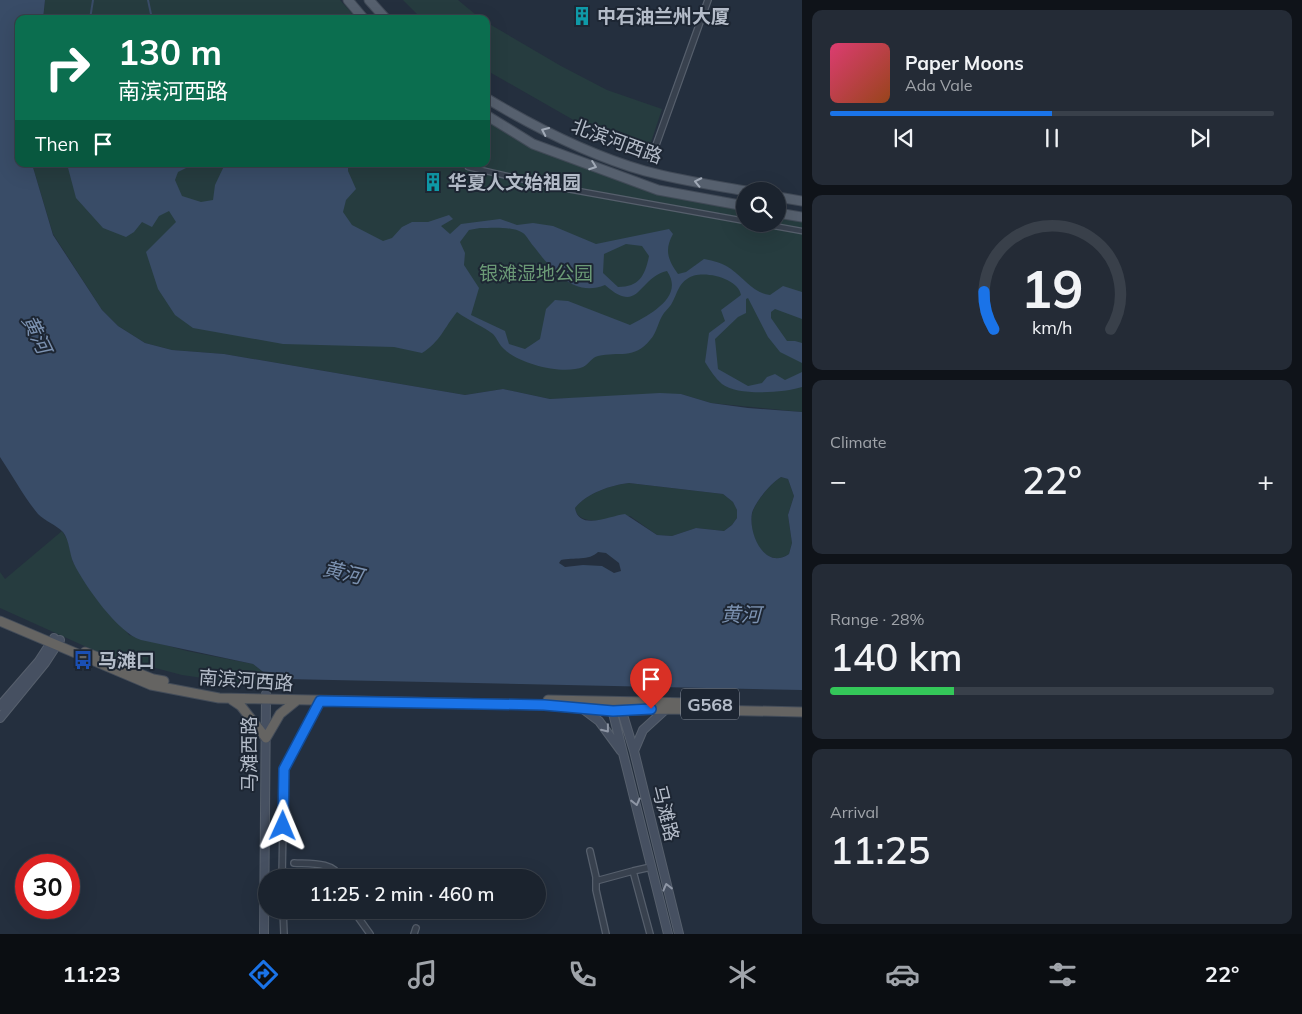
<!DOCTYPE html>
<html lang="en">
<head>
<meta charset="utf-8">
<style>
  :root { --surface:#1b232e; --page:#242b36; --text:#f1f3f6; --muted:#a0a4aa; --line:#39404a; --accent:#1a73e8 }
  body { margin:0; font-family:Mulish,"Noto Sans SC",sans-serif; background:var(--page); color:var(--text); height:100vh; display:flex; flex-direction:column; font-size:19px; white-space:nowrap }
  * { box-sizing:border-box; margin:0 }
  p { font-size:16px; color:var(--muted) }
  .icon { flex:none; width:28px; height:28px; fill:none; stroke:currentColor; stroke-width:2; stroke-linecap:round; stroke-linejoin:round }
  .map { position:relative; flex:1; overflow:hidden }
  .details { display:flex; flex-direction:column; gap:10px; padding:10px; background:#0f1319; width:500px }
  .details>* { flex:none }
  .banner { position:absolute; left:15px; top:15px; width:475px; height:152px; border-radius:10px; box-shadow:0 5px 20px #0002,0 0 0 1px var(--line); background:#0b6e4f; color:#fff; overflow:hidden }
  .buttons { position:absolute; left:736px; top:182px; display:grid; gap:10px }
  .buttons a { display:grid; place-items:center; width:50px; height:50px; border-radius:50%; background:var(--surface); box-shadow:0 5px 20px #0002,0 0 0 1px var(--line); font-size:25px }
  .speed { position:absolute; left:15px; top:854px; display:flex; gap:10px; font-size:25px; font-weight:700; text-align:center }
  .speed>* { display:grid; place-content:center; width:65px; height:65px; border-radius:50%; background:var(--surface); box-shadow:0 5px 20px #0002,0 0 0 1px var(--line); line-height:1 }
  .speed .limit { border:8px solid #d22; background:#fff; color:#111 }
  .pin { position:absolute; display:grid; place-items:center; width:42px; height:42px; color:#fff; margin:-51px -21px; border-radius:50% 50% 50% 0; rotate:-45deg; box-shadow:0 0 5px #0007 }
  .pin .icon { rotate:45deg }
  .me { position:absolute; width:55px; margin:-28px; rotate:1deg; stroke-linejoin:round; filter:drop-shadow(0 0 4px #0008) }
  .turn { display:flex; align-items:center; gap:18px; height:105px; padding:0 20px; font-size:22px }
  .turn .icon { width:65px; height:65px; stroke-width:2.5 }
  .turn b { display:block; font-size:35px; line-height:42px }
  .then { display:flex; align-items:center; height:48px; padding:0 20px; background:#0003; gap:10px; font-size:19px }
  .big { font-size:38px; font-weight:600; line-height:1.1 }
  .details .card { flex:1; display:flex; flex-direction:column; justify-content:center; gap:8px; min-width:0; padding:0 18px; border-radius:10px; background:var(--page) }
  .details .dial { align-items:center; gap:0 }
  .dial svg { height:130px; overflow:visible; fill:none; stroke:var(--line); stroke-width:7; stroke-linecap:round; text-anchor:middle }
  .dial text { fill:var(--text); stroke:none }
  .song { display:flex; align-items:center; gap:15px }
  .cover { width:60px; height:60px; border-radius:8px; background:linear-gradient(135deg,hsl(340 70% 55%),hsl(20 70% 35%)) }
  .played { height:5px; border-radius:2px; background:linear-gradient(90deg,var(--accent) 50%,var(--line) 50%) }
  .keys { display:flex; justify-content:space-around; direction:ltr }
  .heat { display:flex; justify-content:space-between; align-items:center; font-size:28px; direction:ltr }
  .charge { height:8px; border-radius:4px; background:linear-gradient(90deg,#34c759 28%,var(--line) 0) }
  .trip { position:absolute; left:258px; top:869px; width:288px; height:50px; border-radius:25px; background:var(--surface); box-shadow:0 5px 20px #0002,0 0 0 1px var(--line); font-weight:600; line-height:50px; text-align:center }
  .menu { display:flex; height:80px; justify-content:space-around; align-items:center; background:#0b0e12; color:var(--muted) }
  .menu .icon { width:35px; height:35px }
  .menu .on { color:var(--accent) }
  .menu b { font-size:22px; color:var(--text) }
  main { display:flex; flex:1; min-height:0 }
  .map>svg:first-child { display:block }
  .green { fill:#263c3f }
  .water { fill:#394c67; fill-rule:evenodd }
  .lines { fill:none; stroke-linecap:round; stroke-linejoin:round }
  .stream { stroke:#394c67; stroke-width:2 }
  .pedestrian-casing { stroke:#565f6c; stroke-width:7 }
  .minor-casing { stroke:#565f6c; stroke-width:8 }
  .secondary-casing { stroke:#565f6c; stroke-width:10 }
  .primary-casing { stroke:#414a57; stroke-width:11 }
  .trunk-casing { stroke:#434c59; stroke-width:11 }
  .pedestrian { stroke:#38414e; stroke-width:4.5 }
  .minor { stroke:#38414e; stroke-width:5.5 }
  .secondary { stroke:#465061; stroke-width:8 }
  .primary { stroke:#56606e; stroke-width:9 }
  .trunk { stroke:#656462; stroke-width:9 }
  .oneway { stroke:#a1aab7 }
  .oneway2 { stroke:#8e96a5 }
  .route-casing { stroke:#114b97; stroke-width:12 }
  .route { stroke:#1a73e8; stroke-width:9 }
  .labels { text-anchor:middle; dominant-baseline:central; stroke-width:4; stroke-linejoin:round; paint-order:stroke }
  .shield { fill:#1d2633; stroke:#878f9c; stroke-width:1 }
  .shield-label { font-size:18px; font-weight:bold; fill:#b4bcc9 }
  .poi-label { font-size:19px; font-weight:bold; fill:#b4bcc9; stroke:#1d2633; text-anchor:start }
  .street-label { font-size:19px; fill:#b4bcc9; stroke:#1d2633 }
  .park-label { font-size:19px; fill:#6b9a76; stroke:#1d2633 }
  .water-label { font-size:20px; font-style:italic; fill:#7c92b1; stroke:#1d2633 }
</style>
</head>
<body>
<main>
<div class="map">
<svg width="802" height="934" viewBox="0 0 802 934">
  <rect width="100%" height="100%" fill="#242f3e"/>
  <path class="green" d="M45,0h295l17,19h-314z
    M403,0h55l23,19h-59z
    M486,22l75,44 46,24 55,19 -13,39 -72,-26 -91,-52z
    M486,118l47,26 125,46 87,16v18h33v-11l24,4v195l-91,-9 -30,-9 -131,5 -47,-10 -38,6 -241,-41 -52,-4 -27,-7 -27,-17 -16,-16 -49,-76 -21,-70h454z
    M781,477l7,2 6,17 -6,19 4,28 -3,11c-25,17 -41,-21 -37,-40 3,-12 19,-31 29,-37z
    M629,483l94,11 10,8 4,8v8l-5,7 -8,6 -28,-3 -24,8 -15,-1 -27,-19c-14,2 -52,13 -55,-8 12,-15 36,-23 54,-25z
    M62,531l6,10 5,21 10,16 46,57 58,16 66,13 14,11 -3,12 -82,-12 -38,-10 -2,7 -142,-64v-36l5,7z"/>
  <path class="water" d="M0,0h45l-2,19h-24v145h13l21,71 49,75 16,16 27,17 27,7 52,4 241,41 38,-6 47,10 110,-6 21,1 30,9 37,5 54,4v278l-517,-11 -18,-4 -14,-11 -112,-24c-23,-7 -56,-54 -67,-76 -5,-10 -4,-23 -11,-32 -7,-7 -18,-11 -25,-18 -14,-17 -26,-39 -38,-57zM781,477l7,2 6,17 -6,19 4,28 -3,11c-24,17 -41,-20 -37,-41 3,-11 19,-30 29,-36zM629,483l94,11 10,8 4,8v8l-5,7 -8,6 -28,-3 -24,8 -15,-1 -32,-21c-13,1 -46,18 -50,-6 12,-15 36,-23 54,-25zM598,552l8,1 13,10 2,8 -7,2 -12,-7 -19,-1 -18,2 -6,-4 2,-3c13,-3 28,1 37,-8z
    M67,164h127l-16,8 -3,8 7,16 19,6 12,-2 2,-15 10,-21h123v7l8,18 -10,11 -3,12 9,13 31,16 9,-3 10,-11 10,-5h16l21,-7 4,4 -12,7 9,8 11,-10 39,-5 17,6 16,-2 20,3 43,18 73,-15 4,5c-9,16 -5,26 5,40l8,-2 18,-13c10,2 19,4 27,10 14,10 22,24 39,26l13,-9 19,6v27l-27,-10 -4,3v6l16,23h8l7,2v20l-22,-11 -12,-15 -20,-39 -2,1v14l-8,4 -23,22 3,30 30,17 14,-3 5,-6 8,-3 10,6 17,-8v15c-19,6 -65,9 -80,-3 -7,-6 -12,-14 -17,-22l4,-29 16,-12 -4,-11 20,-15c-2,-17 -41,-27 -54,-16 -8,5 -10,14 -14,22 -2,5 -6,8 -9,12 -6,8 -7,20 -14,27 -16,20 -31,11 -52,16 -6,1 -9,8 -15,11 -20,8 -64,-3 -79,-18 -5,-4 -7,-11 -11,-15 -10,-8 -24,-13 -36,-22 -13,16 -17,30 -35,41l-28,-6 -111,-3 -90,-16 -18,-13 -17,-26 -12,-37 30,-30 -7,-11 -10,5 -7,11 -10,-5 -8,10 -8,5 -23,-9 -27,-30zM480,228c12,0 32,-2 43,5 4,3 8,11 12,15 17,22 39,50 70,37 35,31 32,-7 62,-14 18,26 -18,44 -37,54l-62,-24 -13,-1 -9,9 -6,30 -15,10 -16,-5 -4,-13 -34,-16 8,-27 -15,-23 1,-12 -5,-11 9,-12zM626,244l16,2 7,10c-4,20 -10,31 -31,31l-15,-14 1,-19z"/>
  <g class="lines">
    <path class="stream" d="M148,0l4,19
      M90,19l3,-19"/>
    <g class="pedestrian-casing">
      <path id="pedestrian" d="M468,167l88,20 189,34
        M763,224l39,7"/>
    </g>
    <g class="minor-casing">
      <path id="minor" d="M651,159l57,-159
        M590,851l6,26v13l10,44
        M294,863c13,1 41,-2 46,15
        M282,878l2,-109 36,-68
        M596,881l37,-10
        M283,910l1,24
        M353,910l17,24
        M414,934l2,-6
        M650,934l-17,-63 18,-4"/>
    </g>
    <g class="secondary-casing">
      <path id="secondary" d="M610,701l58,233
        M620,705l14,46 45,183
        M0,706l39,-45 15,-23
        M583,709l16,12 22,30
        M0,718l45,-55 15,-23
        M634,751l9,-21 23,-21
        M264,934l2,-240"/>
    </g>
    <g class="primary-casing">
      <path id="primary" d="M348,0l16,19
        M369,0l17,19
        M486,98c50,30 103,57 159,73 33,9 67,14 101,20
        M486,115l47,29 125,46 87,16
        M778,197l24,4
        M778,213l24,4"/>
    </g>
    <g class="trunk-casing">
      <path id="trunk" d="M0,621l151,64 68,13 325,7 69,6 53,-2 136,3
        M85,652l68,27 11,2
        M232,700l9,6 25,32 14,-24 16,-13
        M548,700l145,3"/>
    </g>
    <use href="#pedestrian" class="pedestrian"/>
    <use href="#minor" class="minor"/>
    <use href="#secondary" class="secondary"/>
    <use href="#primary" class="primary"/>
    <use href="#trunk" class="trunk"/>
  </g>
  <defs><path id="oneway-chevron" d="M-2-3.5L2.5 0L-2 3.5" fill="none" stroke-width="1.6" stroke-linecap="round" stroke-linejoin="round" transform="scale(1.25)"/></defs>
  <g class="oneway">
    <use href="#oneway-chevron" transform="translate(545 131) rotate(-155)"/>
    <use href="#oneway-chevron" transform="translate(593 166) rotate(20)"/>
    <use href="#oneway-chevron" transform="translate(698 182) rotate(-168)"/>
  </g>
  <g class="oneway2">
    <use href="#oneway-chevron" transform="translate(606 729) rotate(52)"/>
    <use href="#oneway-chevron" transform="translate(636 802) rotate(76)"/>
    <use href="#oneway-chevron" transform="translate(667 887) rotate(-104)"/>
  </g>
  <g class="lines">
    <g class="route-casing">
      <path id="route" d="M283,826l1,-57 36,-68 224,4 69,6 38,-2"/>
    </g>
    <use href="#route" class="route"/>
  </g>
  <defs>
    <g id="building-bare" transform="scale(1.5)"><path d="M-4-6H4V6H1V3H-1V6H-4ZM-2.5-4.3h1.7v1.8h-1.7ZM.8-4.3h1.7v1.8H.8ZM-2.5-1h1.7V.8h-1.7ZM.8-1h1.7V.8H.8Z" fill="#0f9aa8" stroke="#1d2633" stroke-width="2.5" paint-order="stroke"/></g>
    <g id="bus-bare" transform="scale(1.5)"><path d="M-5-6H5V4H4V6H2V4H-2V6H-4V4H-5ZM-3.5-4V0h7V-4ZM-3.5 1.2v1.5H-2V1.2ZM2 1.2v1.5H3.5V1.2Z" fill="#1a4fb4" stroke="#1d2633" stroke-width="2.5" paint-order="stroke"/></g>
  </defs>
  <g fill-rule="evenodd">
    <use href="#building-bare" x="582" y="16"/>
    <use href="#building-bare" x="433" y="182"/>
    <use href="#bus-bare" x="83" y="660"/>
  </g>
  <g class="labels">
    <rect class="shield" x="681" y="688.5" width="58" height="31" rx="4"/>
    <g class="shield-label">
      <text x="710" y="704">G568</text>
    </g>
    <g class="poi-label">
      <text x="597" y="16">中石油兰州大厦</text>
      <text x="448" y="182">华夏人文始祖园</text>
      <text x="98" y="660">马滩口</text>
    </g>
    <g class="street-label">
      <text transform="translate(617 141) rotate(20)">北滨河西路</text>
      <text transform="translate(246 680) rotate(4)">南滨河西路</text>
      <text transform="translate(249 754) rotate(-90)">马滩西路</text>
      <text transform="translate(666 813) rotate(76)">马滩路</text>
    </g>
    <g class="park-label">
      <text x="536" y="273">银滩湿地公园</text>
    </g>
    <g class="water-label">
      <text transform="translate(37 334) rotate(64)">黄河</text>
      <text transform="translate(343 572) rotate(13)">黄河</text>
      <text transform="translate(741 614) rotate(1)">黄河</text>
    </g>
  </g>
</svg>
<div class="buttons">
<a><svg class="icon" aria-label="search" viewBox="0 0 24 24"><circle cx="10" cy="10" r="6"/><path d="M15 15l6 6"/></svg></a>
</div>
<div class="speed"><div class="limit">30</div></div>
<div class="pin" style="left:651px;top:709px;background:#d93025"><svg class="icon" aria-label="arrive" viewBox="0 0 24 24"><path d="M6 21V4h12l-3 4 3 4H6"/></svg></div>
<svg class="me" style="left:283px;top:826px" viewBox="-20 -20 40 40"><path d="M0-17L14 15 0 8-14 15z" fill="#1a73e8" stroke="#fff" stroke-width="4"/></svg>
<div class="trip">11:25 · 2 min · 460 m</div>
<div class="banner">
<div class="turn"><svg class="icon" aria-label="right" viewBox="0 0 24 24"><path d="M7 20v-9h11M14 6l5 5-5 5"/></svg><div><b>130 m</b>南滨河西路</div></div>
<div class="then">Then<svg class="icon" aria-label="arrive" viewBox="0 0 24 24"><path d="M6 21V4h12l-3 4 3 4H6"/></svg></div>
</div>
</div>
<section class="details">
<div class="card">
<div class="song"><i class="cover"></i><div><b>Paper Moons</b><p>Ada Vale</p></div></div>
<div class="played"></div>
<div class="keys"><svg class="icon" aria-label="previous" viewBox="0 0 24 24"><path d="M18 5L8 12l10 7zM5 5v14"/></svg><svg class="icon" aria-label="pause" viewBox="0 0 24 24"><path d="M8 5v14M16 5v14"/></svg><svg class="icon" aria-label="next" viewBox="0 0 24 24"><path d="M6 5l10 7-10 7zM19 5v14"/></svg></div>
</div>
<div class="card dial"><svg viewBox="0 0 100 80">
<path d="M14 69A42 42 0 1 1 86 69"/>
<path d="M14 69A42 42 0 0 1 8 46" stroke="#1a73e8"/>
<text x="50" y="56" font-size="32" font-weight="700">19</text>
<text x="50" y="72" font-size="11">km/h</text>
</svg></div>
<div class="card"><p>Climate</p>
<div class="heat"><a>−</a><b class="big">22°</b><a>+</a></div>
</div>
<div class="card"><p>Range · 28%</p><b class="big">140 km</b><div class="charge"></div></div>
<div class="card"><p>Arrival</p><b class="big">11:25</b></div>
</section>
</main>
<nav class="menu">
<b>11:23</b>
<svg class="icon on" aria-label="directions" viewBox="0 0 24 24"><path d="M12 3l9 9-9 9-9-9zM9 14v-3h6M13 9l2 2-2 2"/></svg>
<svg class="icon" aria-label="music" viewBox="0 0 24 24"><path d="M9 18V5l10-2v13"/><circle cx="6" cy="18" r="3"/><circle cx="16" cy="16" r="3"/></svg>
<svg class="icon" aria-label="phone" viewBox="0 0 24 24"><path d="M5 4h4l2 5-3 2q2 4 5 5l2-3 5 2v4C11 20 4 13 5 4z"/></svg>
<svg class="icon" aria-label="climate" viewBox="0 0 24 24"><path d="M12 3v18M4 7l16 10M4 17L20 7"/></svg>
<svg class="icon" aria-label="car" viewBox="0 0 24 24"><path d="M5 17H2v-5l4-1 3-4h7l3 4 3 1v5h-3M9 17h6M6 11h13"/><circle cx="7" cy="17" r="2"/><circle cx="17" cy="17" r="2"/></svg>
<svg class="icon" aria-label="filters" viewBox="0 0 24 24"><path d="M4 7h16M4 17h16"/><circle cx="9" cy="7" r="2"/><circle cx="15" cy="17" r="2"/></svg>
<b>22°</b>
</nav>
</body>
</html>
